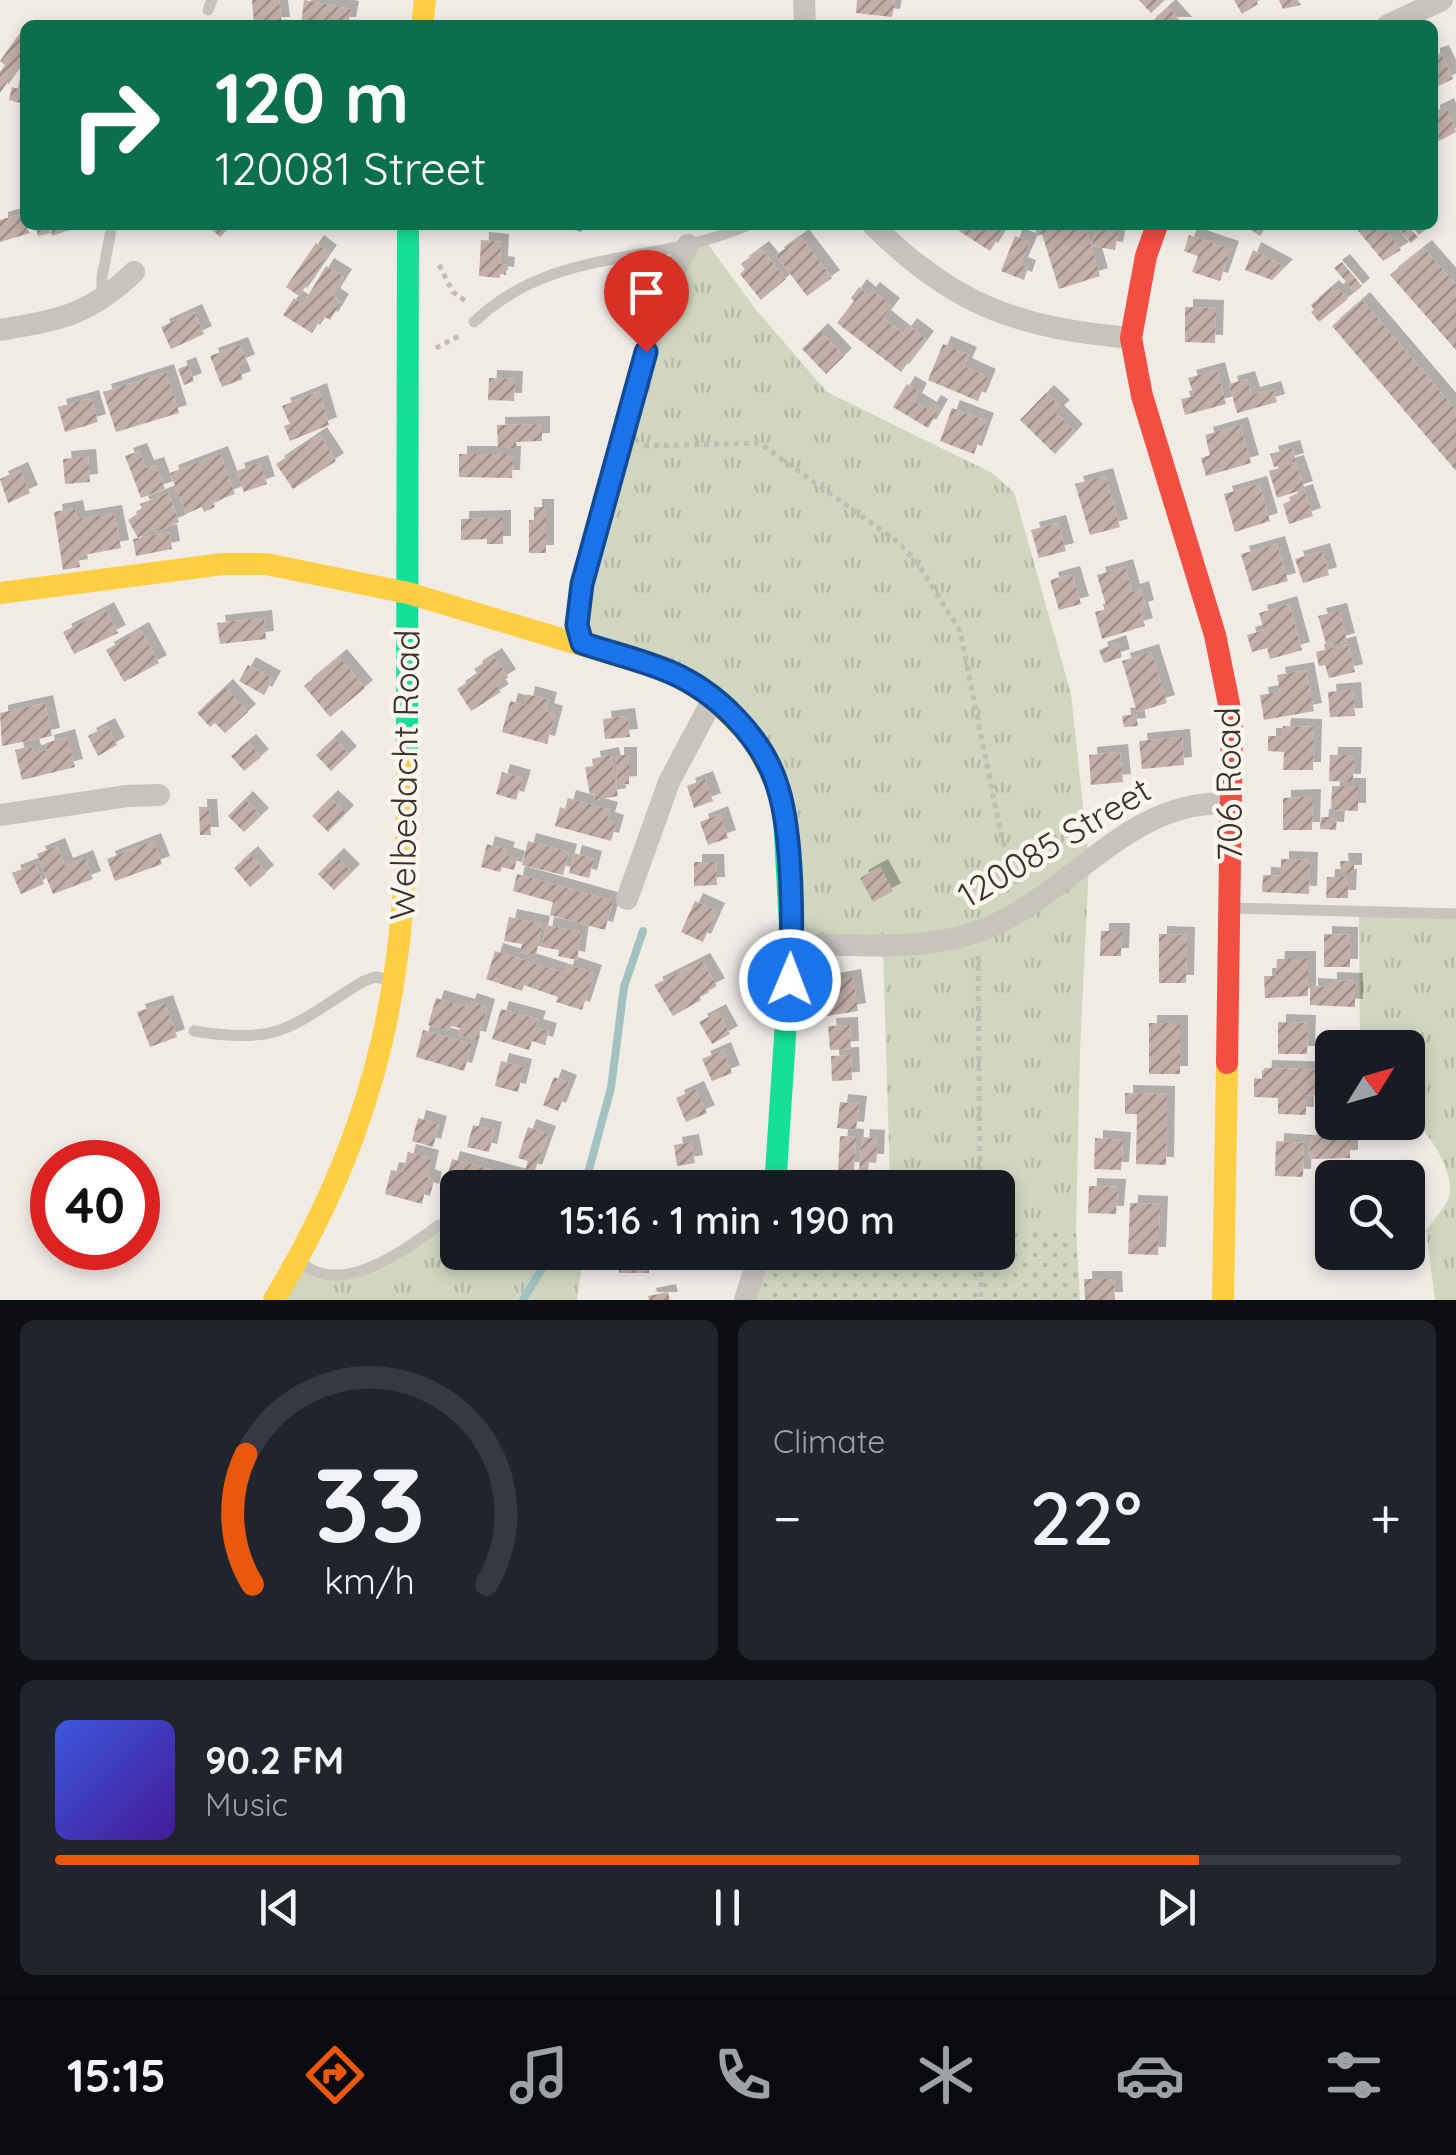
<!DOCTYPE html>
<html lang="en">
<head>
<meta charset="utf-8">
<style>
  :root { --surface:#171b24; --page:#20242c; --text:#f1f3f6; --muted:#9ea1a6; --line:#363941; --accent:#ea580c }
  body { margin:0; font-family:Quicksand,sans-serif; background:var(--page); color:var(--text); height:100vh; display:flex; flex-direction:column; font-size:38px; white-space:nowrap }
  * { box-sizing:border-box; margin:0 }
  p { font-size:32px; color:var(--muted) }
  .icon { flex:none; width:55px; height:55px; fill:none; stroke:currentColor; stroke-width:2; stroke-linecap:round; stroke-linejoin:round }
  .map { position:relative; height:1300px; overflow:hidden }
  .sheet { display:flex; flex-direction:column; gap:20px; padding:20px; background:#0d0f14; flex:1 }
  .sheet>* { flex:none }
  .top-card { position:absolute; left:20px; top:20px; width:1418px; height:210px; border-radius:15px; box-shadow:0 5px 15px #0003; background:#0b6e4f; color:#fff; overflow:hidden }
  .needle { width:65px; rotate:53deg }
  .controls { position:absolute; left:1315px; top:1030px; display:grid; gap:20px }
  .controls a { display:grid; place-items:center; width:110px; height:110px; border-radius:15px; background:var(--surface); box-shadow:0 5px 15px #0003; font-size:50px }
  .speed { position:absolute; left:30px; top:1140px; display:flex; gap:20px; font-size:50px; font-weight:700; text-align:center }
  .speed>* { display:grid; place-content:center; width:130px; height:130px; border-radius:50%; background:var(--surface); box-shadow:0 5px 15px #0003; line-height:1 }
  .speed .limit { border:15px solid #d22; background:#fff; color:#111 }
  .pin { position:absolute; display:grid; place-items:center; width:85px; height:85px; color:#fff; margin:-102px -42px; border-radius:50% 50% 50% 0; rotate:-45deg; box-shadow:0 0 10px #0007 }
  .pin .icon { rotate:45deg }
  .me { position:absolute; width:110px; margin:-55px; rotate:1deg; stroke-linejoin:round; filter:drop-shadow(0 0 8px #0008) }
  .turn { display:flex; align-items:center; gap:35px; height:210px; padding:0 30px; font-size:45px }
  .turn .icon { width:130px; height:130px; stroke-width:2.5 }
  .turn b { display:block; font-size:70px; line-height:85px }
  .big { font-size:75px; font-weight:600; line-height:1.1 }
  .sheet .tile { flex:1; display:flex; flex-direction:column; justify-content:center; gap:15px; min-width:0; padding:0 35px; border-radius:15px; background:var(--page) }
  .sheet .dial { align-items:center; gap:0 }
  .dial svg { height:260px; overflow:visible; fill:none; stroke:var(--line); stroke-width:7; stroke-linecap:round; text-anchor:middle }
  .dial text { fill:var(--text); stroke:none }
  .song { display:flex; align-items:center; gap:30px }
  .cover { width:120px; height:120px; border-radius:15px; background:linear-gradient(135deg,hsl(230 70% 55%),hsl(260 70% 35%)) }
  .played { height:10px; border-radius:5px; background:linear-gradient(90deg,var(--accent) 85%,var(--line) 85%) }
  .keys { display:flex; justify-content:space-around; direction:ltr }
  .heat { display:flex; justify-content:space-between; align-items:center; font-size:55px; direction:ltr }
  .sheet .tiles { flex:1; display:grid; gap:20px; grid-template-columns:1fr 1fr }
  .tile:last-child { grid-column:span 2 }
  .trip { position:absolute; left:440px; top:1170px; width:575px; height:100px; border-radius:15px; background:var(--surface); box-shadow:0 5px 15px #0003; font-weight:600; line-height:100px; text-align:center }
  .tabs { display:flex; height:160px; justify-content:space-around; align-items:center; background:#090b0e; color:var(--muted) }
  .tabs .icon { width:70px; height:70px }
  .tabs .on { color:var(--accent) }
  .tabs b { font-size:45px; color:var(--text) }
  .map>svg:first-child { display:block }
  .grass { fill:url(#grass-tufts) }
  .park { fill:url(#park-dots) }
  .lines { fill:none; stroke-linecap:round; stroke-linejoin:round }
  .stream { stroke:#a1c2c1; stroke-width:8 }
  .building { fill:url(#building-hatch); filter:url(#shadow) }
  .path { stroke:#c2bbb6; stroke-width:5; stroke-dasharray:5 5; stroke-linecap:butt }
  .lane { stroke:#c9c3be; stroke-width:11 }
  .street { stroke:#c9c3be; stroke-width:22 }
  .fast { stroke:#16e098; stroke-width:22 }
  .slow { stroke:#ffcf43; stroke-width:22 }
  .jam { stroke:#f24e42; stroke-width:22 }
  .route-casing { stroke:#114b97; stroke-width:25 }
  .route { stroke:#1a73e8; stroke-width:18 }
  .labels { text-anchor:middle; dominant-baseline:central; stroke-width:9; stroke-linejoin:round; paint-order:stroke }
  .street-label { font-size:35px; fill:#3b302b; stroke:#fbf5ee }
</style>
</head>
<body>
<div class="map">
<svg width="1456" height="1300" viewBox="0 0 1456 1300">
  <defs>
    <pattern id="grass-tufts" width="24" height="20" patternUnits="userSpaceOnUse" patternTransform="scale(2.5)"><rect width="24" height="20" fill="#d1d6bf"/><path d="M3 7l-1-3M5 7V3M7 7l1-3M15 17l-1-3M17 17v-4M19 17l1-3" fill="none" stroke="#b4b8a4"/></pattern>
    <pattern id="park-dots" width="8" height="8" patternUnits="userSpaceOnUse" patternTransform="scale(2.5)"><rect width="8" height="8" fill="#d1d6bf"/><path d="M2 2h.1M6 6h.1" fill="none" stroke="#b4b8a4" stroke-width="1.8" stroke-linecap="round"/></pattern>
    <pattern id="building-hatch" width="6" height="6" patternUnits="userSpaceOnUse" patternTransform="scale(2.5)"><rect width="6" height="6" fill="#c3afa7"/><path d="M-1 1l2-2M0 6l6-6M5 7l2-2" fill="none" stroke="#a08f88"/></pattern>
    <filter id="shadow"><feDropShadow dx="8" dy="-8" stdDeviation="0" flood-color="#0004"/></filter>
  </defs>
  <rect width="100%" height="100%" fill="#f0ebe5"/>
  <path class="grass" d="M707,243l50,68 70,81 165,81 22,19 57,202 18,167 -9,190 -4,177 -78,4v-44h-75l-33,-5 -7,-236h-92l1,-78 -40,-133 -174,-111 5,-40 106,-336z
    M1359,911l97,1v388h-21l-9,-70c7,-10 19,-22 23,-33 7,-28 -24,-67 -41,-85v-64l-48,-1z
    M437,1222l20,4 1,26h111l14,4 -6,44h-309l31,-38 38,13 62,-25z"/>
  <path class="park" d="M1076,1228l4,72h-333l15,-47h58l10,18 46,-18 122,-1v-20z"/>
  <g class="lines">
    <path class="stream" d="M584,1188l27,-100 13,-101 19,-56
      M523,1300l29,-48"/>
  </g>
  <path class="building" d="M252,0h27l3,25h-28z
    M304,0l47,9 -3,16h-47z
    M857,0h38l-3,17 -36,-4z
    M1139,0h26l-14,13z
    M1234,0h22l2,4 -16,10z
    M1279,0h19l3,5 -18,4z
    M1168,7l16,18h-36z
    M19,34l6,4v19l-25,36v-21l5,-7 -5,-4z
    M1441,53l12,26 -21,10v-33z
    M12,87l11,3 -3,13 -11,-3z
    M1446,106l10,26 -21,11 -3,-30z
    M24,213l1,12 5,8 -30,9v-22z
    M35,225h13l3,8 -13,3z
    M50,225h28v2l-26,9z
    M207,225h25l-12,12z
    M553,225h30l-1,7z
    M962,225h44l-16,26 -31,-20z
    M1034,225h51l15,51 -41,13 -17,-55 -5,2z
    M1096,225l23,3 -4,22 -23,-4z
    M1244,225h23l-7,11z
    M1358,225h23l20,25 -18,11 -28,-34z
    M1395,225h12l11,12 -7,6z
    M1189,235l42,14 -11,32 -28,-9 6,-16 -14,-5z
    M1015,236l15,6 -10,23 8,3 -4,12 -23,-9z
    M801,237l31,41 -25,18 -31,-41z
    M481,240l20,2 -1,22 7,1 -1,10 -6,-1v4l-21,-2z
    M316,243l13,10 -30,43 -13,-9z
    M1424,248l32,37v65l-66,-75z
    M761,249l25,30 -25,21 -21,-26 5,-5 -4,-5z
    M1253,250l32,17 -13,13 -27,-10z
    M1342,262l20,24 -7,6 -21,-24z
    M326,266l18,11 -12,19 9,6 -11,18 -7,-4 -11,17 -29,-18 11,-17 9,6z
    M859,287l9,8 4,-5 20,16 -9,12 20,16 6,-8 17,13 -25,33 -64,-49 17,-22 -3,-3z
    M1331,288l4,4 4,-3 9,10 -29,23 -8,-10 3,-2 -3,-5z
    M1362,300l94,110v61l-124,-145z
    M1185,307l31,1 -1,35 -30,-1z
    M194,312l10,22 -33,15 -10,-22z
    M820,331l24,25 -18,18 -24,-25z
    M943,344l26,11 -5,11 24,11 -10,24 -50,-21z
    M240,345l7,17 -9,4 5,13 -21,8 -12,-31z
    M188,365l6,16 -10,4 -6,-16z
    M1217,370l9,34 -41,11 -4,-16 13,-3 -6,-18z
    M166,372l13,41 -63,19 -13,-40z
    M489,378l26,1 -1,22 -26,-1z
    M1247,379l5,16 21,-6 4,13 -40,11 -8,-29z
    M907,384l12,7 -5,10 15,9 4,-7 7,4 -12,21 -35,-21z
    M319,391l10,34 -39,16 -6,-15 6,-2 -8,-18z
    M1046,393l16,15 -6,5 19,19 -20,22 -35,-34z
    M91,398l7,24 -33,10 -7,-25z
    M952,408l34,13 -12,33 -34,-13z
    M542,424v17l-26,1 1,6h-19l-1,-23z
    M1240,425l11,38 -45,13 -5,-18 9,-3 -5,-20z
    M319,435l17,26 -43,28 -17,-25z
    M1292,448l4,13 -22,6 -4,-13z
    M139,451l7,17 10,-3 9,24 -24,9 -16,-42z
    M220,454l15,40 -22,8 2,5 -11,5 -2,-5 -16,7 -16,-41z
    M459,454h54l-1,24 -53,-1z
    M88,457l2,25 -25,2 -2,-25z
    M260,463l7,21 -23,8 -8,-21z
    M1296,463l9,26 -28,9 -8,-27z
    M20,470l10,23 -22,10 -8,-24z
    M1105,476l15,51 -30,8 -15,-51z
    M1259,484l11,37 -35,11 -11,-38z
    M1305,492l8,24 -24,8 -6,-20 7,-3 -1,-4z
    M168,493l11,29 -23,10 -2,-4 -16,10 -10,-18 15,-10 -3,-6z
    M534,507h12v46h-17v-33h5z
    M75,508l2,11 37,-6 7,35 -43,8 2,11 -17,3 -9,-58z
    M503,518v26h-16v-5l-26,1v-21z
    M1058,523l8,28 -27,7 -8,-28z
    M169,532l3,17 -36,7 -3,-17z
    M1277,544l11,37 -36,10 -11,-37z
    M1322,551l7,24 -26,8 -8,-24z
    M1125,567l7,25 9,-3 5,19 -6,2 5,16 -43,13 -7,-27 12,-3 -10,-34z
    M1072,574l9,30 -22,6 -9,-30z
    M1289,604l13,46 -32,9 -3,-11 -15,4 -5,-17 17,-5 -5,-17z
    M106,610l12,23 -44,21 -11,-22z
    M1339,611l8,30 -20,6 -9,-31z
    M264,618l2,21 -46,5 -3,-21z
    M141,630l18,33 -35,19 -18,-32z
    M1118,643l4,14 -18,6 -5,-13z
    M1348,644l7,28 -26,6 -4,-13 -6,1 -3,-14z
    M1151,652l16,51 -30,9 -15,-51z
    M494,656l14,21 -12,8 5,7 -30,19 -14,-22 21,-14 -4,-6z
    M339,657l26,31 -35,29 -26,-31z
    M248,665l25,14 -9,16 -25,-14z
    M1306,670l8,41 -50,9 -4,-25 20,-3 -3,-17z
    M225,687l23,25 -23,21 -10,-10 -5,4 -13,-14z
    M1353,690l2,26 -25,1 -2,-25z
    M527,694l22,6 -3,11 9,3 -8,30 -45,-12 8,-31 15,4z
    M45,703l7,33 -50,10 -2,-33z
    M1136,714l2,12 -14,1 -2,-11z
    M627,716l3,21 -25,2 -2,-20z
    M107,726l10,19 -19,11 -10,-20z
    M1283,726l31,1 -1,43h-30l1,-18 -16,-1v-15h14z
    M67,737l8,30 -53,13 -7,-30 16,-4 2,7 14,-3 -1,-7z
    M1182,737l2,28 -42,4 -3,-28z
    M334,738l15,16 -18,17 -15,-16z
    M248,742l13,15 -17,14 -13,-15z
    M1120,752l3,30 -32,3 -2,-30z
    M611,755l7,41 -23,4 -1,-6 -4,1 -5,-28 8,-1 -1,-7z
    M616,755h13v29l-12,1z
    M1330,755h24l-1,27 -24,-1z
    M502,772l21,6 -7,22 -20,-6z
    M705,779l8,22 -19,7 -7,-22z
    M1332,786h26v25l-27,-1z
    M1313,797l-1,33h-29v-32z
    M330,798l16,15 -18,19 -16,-16z
    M568,798l42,12 -3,10 9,3 -5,18 -56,-15 5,-19 5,2z
    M245,799l16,17 -17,16 -16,-16z
    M199,807h10l2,28h-11z
    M720,814l8,24 -20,7 -8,-23z
    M1321,817h16l-1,13 -16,-1z
    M153,841l9,23 -47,17 -8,-22z
    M528,841l41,11 -6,23 -41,-10z
    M487,844l20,6 -2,5 12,4 -3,11 -12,-3 -2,5 -19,-5z
    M57,846l8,20 20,-8 8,21 -40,15 -16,-40z
    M574,853l20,6 -5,19 -20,-5z
    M250,854l16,19 -16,14 -16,-19z
    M336,856l16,16 -18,18 -16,-16z
    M1281,859l29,1 -1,34 -47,-2 1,-17 18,1z
    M1340,861h14v12h-13z
    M694,862h22l1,23 -23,1z
    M35,864l9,20 -23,10 -9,-21z
    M880,867l13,24 -20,11 -13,-24z
    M517,874l96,27 -8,29 -55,-15 3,-13 -40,-11z
    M1327,877h22l-1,21h-22z
    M695,901l22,10 -14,31 -22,-10z
    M509,917l33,7 -6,31 -16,-3 2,-8 -18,-3z
    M546,925l35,7 -4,28 -19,-4 1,-6 -17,-3z
    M1101,931h21l-1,25h-21z
    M1159,934l28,1 -1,48h-27z
    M1324,934l26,1v32h-26z
    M495,951l70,22 2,-9 27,9 -12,37 -26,-8 2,-5 -34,-12 -2,6 -36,-12z
    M1277,959h31v37l-43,2 -1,-22h12z
    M702,961l15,25 -18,10 2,4 -28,16 -19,-31z
    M853,977l5,34 -37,6 -6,-33z
    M1329,980l26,1v26l-45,-2v-19l19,1z
    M436,998l31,9 2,-6 18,6 -9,33 -20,-5 2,-7 -9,-2 -2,5 -21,-6z
    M165,1003l12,34 -27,10 -13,-35z
    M501,1009l37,10 -3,8 14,4 -4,14 -13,-4 -3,9 -37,-11z
    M718,1012l12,22 -18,10 -13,-22z
    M1278,1022l30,1 -1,31h-29z
    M1149,1023h31v51h-31z
    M850,1025l1,24 -21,1 -2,-24z
    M423,1030l49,14 -8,27 -48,-14z
    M723,1050l9,23 -20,8 -10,-22z
    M851,1055l1,25 -20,1 -1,-25z
    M501,1061l23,6 -6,25 -23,-6z
    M1264,1068l68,2v26l-26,-1v20l-28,-1v-16l-24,-1v-19l9,1z
    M554,1077l15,6 -11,28 -15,-6z
    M696,1089l11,24 -21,9 -10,-24z
    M1125,1093l42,1 -1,71 -30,-1 1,-50h-12z
    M840,1102l19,2 -3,26 -19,-2z
    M418,1118l21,6 -6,23 -21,-6z
    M1330,1122h24l-1,7 -23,-1z
    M473,1125l21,5 -5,22 -22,-5z
    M528,1127l20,7 -14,39 -9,-3 3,-9 -10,-3z
    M1350,1134v24l-40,1 -1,-24z
    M840,1136l16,1 -2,33h-16z
    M862,1137l15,1 -1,24h-7l-1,9 -9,-1z
    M1095,1138l28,2 -2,30 -27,-1z
    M1276,1141l28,2 -1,34 -28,-1z
    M691,1142l4,21 -18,3 -3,-21z
    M408,1152l23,6 -4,19 7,3 -3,12 -6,-2 -3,14 -37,-10 6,-24 12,2z
    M452,1159l82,22 -2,7h-30l-23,-8 -2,8h-19v11l-4,-1 1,-6 -11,-4z
    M719,1179l1,9h-14l-1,-7z
    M1089,1186l29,1 -2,27 -28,-1z
    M1130,1203l30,1 -2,51 -30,-1z
    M619,1252h30v21h-30z
    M677,1252h32l2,11 -31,6z
    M1084,1279h30l1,21h-30z
    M668,1292l2,8h-21l-1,-4z"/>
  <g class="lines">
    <path class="path" d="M439,265l14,27 14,10
      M436,348l25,-13
      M644,446l115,-3 139,99 21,23 41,66 42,208 15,45
      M978,956l2,232
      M981,1252v48"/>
    <path class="lane" d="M208,10l4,-10
      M102,298v-21l10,-52
      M474,322c81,-77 179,-55 274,-97
      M1233,908l223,6
      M194,1031c91,15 98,-7 170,-50l11,-4 16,3
      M298,1262c7,4 15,9 22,11 38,12 91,-27 119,-48"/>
    <path class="street" d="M804,0l1,25
      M1388,25l54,-25
      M873,225c81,81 146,103 258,113
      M0,330c59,-10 90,-15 134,-58
      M582,643l-5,-18 5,-41 73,-264 15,-40 18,-35
      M0,815l127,-19 32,-1
      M627,899l42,-117 44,-83
      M791,945c63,-2 132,8 191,-15 88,-33 147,-134 249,-126
      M745,1300l15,-48"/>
    <path class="fast" d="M407,760l1,-535
      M775,1188l16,-243 -7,-128 -7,-33"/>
    <path class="slow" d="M422,25l3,-25
      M0,593l223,-29h43l142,29 263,79 42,27 38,38 26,47
      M274,1300c109,-183 135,-330 133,-540
      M1223,1300l4,-237"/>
    <path class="jam" d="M1157,225l-11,31 -15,82 11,58 73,239 17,84 -5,344"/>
  </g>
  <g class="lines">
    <g class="route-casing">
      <path id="route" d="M646,352l-64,232 -5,41 5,18c29,10 60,17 88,29 47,20 93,66 108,116 15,47 15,140 12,192"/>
    </g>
    <use href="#route" class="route"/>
  </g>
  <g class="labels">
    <g class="street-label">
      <text transform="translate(404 775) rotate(-89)">Welbedacht Road</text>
      <text transform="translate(1228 784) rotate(-91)">706 Road</text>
      <text transform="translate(1054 842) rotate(-31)">120085 Street</text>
    </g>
  </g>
</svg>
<div class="controls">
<a><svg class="needle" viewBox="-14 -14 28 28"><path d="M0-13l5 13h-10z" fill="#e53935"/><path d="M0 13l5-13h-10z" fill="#9ea1a6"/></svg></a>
<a><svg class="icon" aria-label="search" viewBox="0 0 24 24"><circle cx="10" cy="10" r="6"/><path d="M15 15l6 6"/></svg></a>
</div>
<div class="speed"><div class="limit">40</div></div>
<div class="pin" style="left:646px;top:352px;background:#d93025"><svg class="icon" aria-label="arrive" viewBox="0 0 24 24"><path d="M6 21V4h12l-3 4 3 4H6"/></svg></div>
<svg class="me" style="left:790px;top:980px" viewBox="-20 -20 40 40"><circle r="17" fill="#1a73e8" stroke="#fff" stroke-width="3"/><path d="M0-11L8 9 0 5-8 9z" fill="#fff"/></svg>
<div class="trip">15:16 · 1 min · 190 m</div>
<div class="top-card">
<div class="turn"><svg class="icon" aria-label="right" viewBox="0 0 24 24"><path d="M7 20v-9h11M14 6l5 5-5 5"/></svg><div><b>120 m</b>120081 Street</div></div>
</div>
</div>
<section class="sheet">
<div class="tiles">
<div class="tile dial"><svg viewBox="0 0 100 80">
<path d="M14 69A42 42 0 1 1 86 69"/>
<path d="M14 69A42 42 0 0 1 12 29" stroke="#ea580c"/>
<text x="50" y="56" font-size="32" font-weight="700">33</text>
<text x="50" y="72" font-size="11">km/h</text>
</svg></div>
<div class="tile"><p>Climate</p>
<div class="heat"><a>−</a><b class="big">22°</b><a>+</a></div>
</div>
<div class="tile">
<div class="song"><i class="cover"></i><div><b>90.2 FM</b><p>Music</p></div></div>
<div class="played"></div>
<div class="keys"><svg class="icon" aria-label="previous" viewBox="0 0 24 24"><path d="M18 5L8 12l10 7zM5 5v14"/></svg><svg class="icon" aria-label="pause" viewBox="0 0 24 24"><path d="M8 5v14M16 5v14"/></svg><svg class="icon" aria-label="next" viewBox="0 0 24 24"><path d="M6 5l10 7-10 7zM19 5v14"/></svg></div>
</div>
</div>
</section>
<nav class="tabs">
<b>15:15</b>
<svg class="icon on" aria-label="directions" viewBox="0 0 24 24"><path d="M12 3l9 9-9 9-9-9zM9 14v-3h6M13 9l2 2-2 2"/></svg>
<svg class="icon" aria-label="music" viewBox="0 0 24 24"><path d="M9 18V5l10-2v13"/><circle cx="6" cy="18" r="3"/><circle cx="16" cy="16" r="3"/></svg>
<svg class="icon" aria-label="phone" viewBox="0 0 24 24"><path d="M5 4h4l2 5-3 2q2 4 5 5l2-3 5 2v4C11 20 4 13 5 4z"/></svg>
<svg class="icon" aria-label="climate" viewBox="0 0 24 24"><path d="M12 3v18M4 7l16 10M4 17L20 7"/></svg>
<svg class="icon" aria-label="car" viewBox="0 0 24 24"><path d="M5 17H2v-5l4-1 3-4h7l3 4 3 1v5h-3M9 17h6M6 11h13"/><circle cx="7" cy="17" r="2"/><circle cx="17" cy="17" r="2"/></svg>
<svg class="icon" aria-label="filters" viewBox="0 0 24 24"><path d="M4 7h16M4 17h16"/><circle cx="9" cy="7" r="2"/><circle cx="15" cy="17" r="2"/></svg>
</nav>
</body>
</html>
